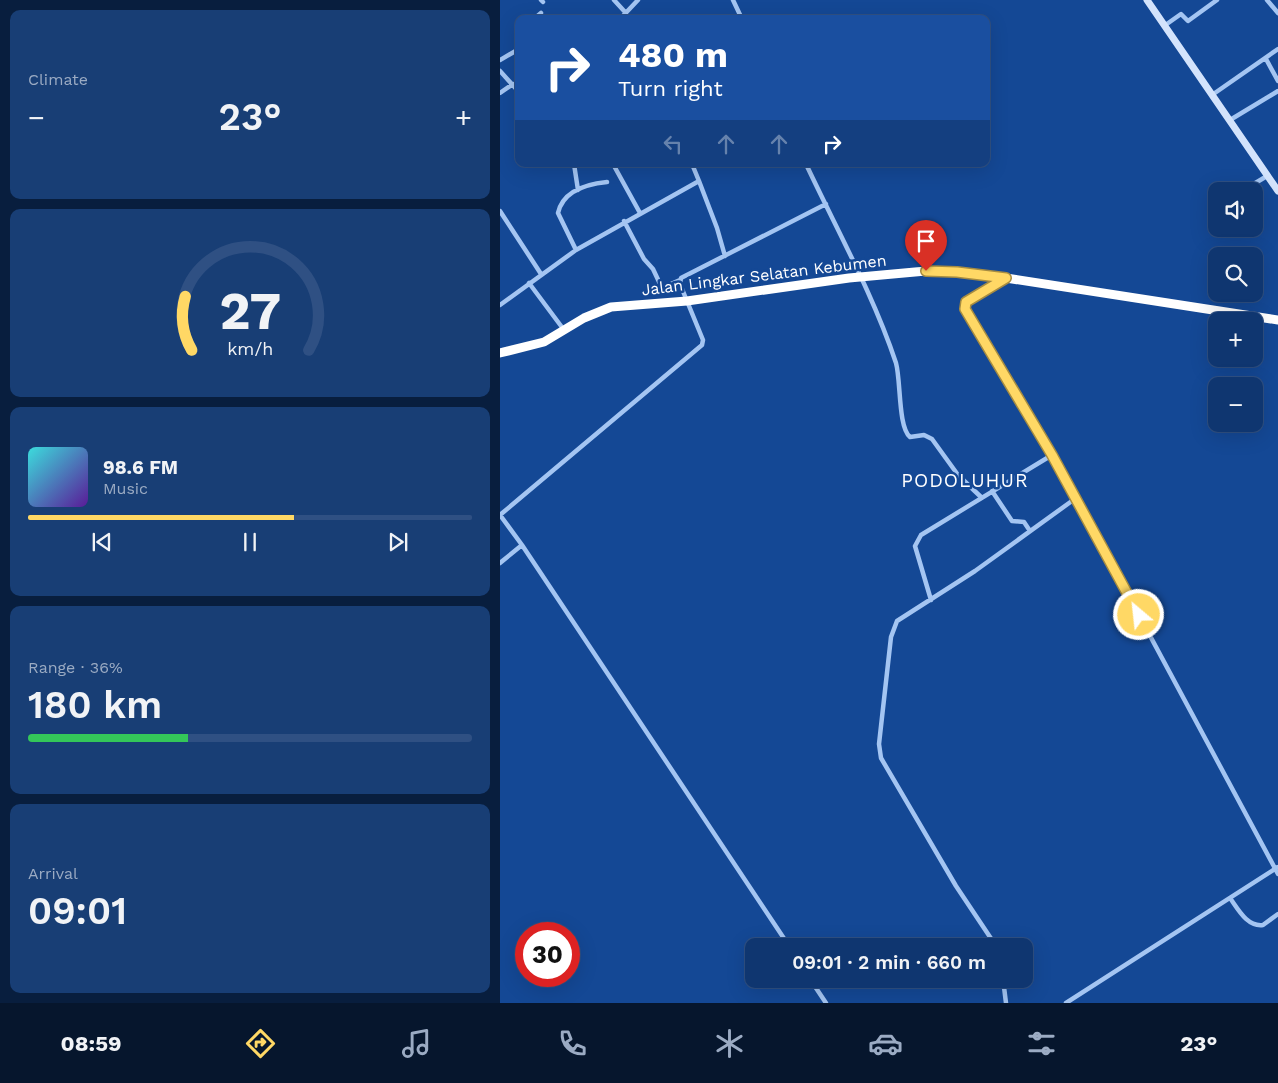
<!DOCTYPE html>
<html lang="en">
<head>
<meta charset="utf-8">
<style>
  :root { --surface:#0f3670; --page:#183e75; --text:#f1f3f6; --muted:#9babc3; --line:#2f5083; --accent:#ffd865 }
  body { margin:0; font-family:"Work Sans",sans-serif; background:var(--page); color:var(--text); height:100vh; display:flex; flex-direction:column; font-size:19px; white-space:nowrap }
  * { box-sizing:border-box; margin:0 }
  p { font-size:16px; color:var(--muted) }
  .icon { flex:none; width:28px; height:28px; fill:none; stroke:currentColor; stroke-width:2; stroke-linecap:round; stroke-linejoin:round }
  .map { position:relative; flex:1; overflow:hidden }
  .panel { display:flex; flex-direction:column; gap:10px; padding:10px; background:#081e3e; width:500px }
  .panel>* { flex:none }
  .guide { position:absolute; left:15px; top:15px; width:475px; height:152px; border-radius:10px; box-shadow:0 5px 20px #0002,0 0 0 1px var(--line); background:#1a4fa0; color:#fff; overflow:hidden }
  .buttons { position:absolute; left:708px; top:182px; display:grid; gap:10px }
  .buttons a { display:grid; place-items:center; width:55px; height:55px; border-radius:10px; background:var(--surface); box-shadow:0 5px 20px #0002,0 0 0 1px var(--line); font-size:25px }
  .speed { position:absolute; left:15px; top:922px; display:flex; gap:10px; font-size:25px; font-weight:700; text-align:center }
  .speed>* { display:grid; place-content:center; width:65px; height:65px; border-radius:50%; background:var(--surface); box-shadow:0 5px 20px #0002,0 0 0 1px var(--line); line-height:1 }
  .speed .limit { border:8px solid #d22; background:#fff; color:#111 }
  .pin { position:absolute; display:grid; place-items:center; width:42px; height:42px; color:#fff; margin:-51px -21px; border-radius:50% 50% 50% 0; rotate:-45deg; box-shadow:0 0 5px #0007 }
  .pin .icon { rotate:45deg }
  .me { position:absolute; width:55px; margin:-28px; rotate:332deg; stroke-linejoin:round; filter:drop-shadow(0 0 4px #0008) }
  .turn { display:flex; align-items:center; gap:18px; height:105px; padding:0 20px; font-size:22px }
  .turn .icon { width:65px; height:65px; stroke-width:2.5 }
  .turn b { display:block; font-size:35px; line-height:42px }
  .lanes { display:flex; align-items:center; height:48px; padding:0 20px; background:#0003; justify-content:center; gap:25px; direction:ltr }
  .lanes .off { opacity:.35 }
  .big { font-size:38px; font-weight:600; line-height:1.1 }
  .panel .widget { flex:1; display:flex; flex-direction:column; justify-content:center; gap:8px; min-width:0; padding:0 18px; border-radius:10px; background:var(--page) }
  .panel .dial { align-items:center; gap:0 }
  .dial svg { height:130px; overflow:visible; fill:none; stroke:var(--line); stroke-width:7; stroke-linecap:round; text-anchor:middle }
  .dial text { fill:var(--text); stroke:none }
  .song { display:flex; align-items:center; gap:15px }
  .cover { width:60px; height:60px; border-radius:8px; background:linear-gradient(135deg,hsl(180 70% 55%),hsl(270 70% 35%)) }
  .played { height:5px; border-radius:2px; background:linear-gradient(90deg,var(--accent) 60%,var(--line) 60%) }
  .keys { display:flex; justify-content:space-around; direction:ltr }
  .heat { display:flex; justify-content:space-between; align-items:center; font-size:28px; direction:ltr }
  .charge { height:8px; border-radius:4px; background:linear-gradient(90deg,#34c759 36%,var(--line) 0) }
  .trip { position:absolute; left:245px; top:938px; width:288px; height:50px; border-radius:10px; background:var(--surface); box-shadow:0 5px 20px #0002,0 0 0 1px var(--line); font-weight:600; line-height:50px; text-align:center }
  .tabs { display:flex; height:80px; justify-content:space-around; align-items:center; background:#06162d; color:var(--muted) }
  .tabs .icon { width:35px; height:35px }
  .tabs .on { color:var(--accent) }
  .tabs b { font-size:22px; color:var(--text) }
  main { display:flex; flex:1; min-height:0 }
  .map>svg:first-child { display:block }
  .lines { fill:none; stroke-linecap:round; stroke-linejoin:round }
  .street { stroke:#a4c5f2; stroke-width:4.5 }
  .secondary { stroke:#d3e3fc; stroke-width:7 }
  .highway { stroke:#fff; stroke-width:9 }
  .route-casing { stroke:#a68c42; stroke-width:12 }
  .route { stroke:#ffd865; stroke-width:9 }
  .labels { text-anchor:middle; dominant-baseline:central; stroke-width:5; stroke-linejoin:round; paint-order:stroke }
  .street-label { font-size:16px; fill:#fff; stroke:#144895 }
  .quarter-label { font-size:19px; letter-spacing:1px; fill:#fff; stroke:#144895 }
</style>
</head>
<body>
<main>
<section class="panel">
<div class="widget"><p>Climate</p>
<div class="heat"><a>−</a><b class="big">23°</b><a>+</a></div>
</div>
<div class="widget dial"><svg viewBox="0 0 100 80">
<path d="M14 69A42 42 0 1 1 86 69"/>
<path d="M14 69A42 42 0 0 1 10 36" stroke="#ffd865"/>
<text x="50" y="56" font-size="32" font-weight="700">27</text>
<text x="50" y="72" font-size="11">km/h</text>
</svg></div>
<div class="widget">
<div class="song"><i class="cover"></i><div><b>98.6 FM</b><p>Music</p></div></div>
<div class="played"></div>
<div class="keys"><svg class="icon" aria-label="previous" viewBox="0 0 24 24"><path d="M18 5L8 12l10 7zM5 5v14"/></svg><svg class="icon" aria-label="pause" viewBox="0 0 24 24"><path d="M8 5v14M16 5v14"/></svg><svg class="icon" aria-label="next" viewBox="0 0 24 24"><path d="M6 5l10 7-10 7zM19 5v14"/></svg></div>
</div>
<div class="widget"><p>Range · 36%</p><b class="big">180 km</b><div class="charge"></div></div>
<div class="widget"><p>Arrival</p><b class="big">09:01</b></div>
</section>
<div class="map">
<svg width="778" height="1003" viewBox="0 0 778 1003">
  <rect width="100%" height="100%" fill="#144895"/>
  <g class="lines">
    <path class="street" d="M41,0l2,2
      M114,0l11,12
      M233,0l9,19
      M767,0l11,13
      M34,19l7,-6
      M120,19l18,-19
      M664,26l17,-12 7,7 29,-21
      M766,59l12,22
      M0,60l19,-11
      M0,71l19,21
      M0,93l13,-9
      M712,95l66,-46
      M730,120l48,-29
      M74,164l4,26
      M113,164l27,49
      M306,164c31,66 67,130 90,199 5,18 2,64 14,74l14,-2 8,4 26,36 23,22
      M199,181l18,47 8,28
      M742,191l25,-15
      M0,211l41,63
      M710,212l6,-5
      M124,221l20,38 9,10 8,17 3,1 16,-7
      M76,250l-18,-37c5,-22 29,-29 49,-31
      M505,279l-39,23 -1,7 111,189 202,376
      M29,283l35,47
      M0,305l76,-55 123,-69 -7,-17
      M492,491l20,30 12,1 6,9
      M0,515l202,-170 1,-5 -23,-56 1,-6 145,-74
      M0,515l22,30 -22,18
      M22,545l267,401
      M431,600l-16,-54 6,-11 131,-80
      M730,898c8,11 17,29 33,27l15,-11
      M496,946l-40,-60 -75,-128 -2,-14 12,-107 6,-16 78,-50 101,-73
      M310,979l16,24
      M503,979l3,24
      M566,1003l212,-136"/>
    <path class="secondary" d="M647,0l131,191"/>
    <path class="highway" d="M0,353l44,-11 40,-24 27,-11 76,-6 162,-23 77,-7 31,1 49,6 272,42"/>
  </g>
  <g class="lines">
    <g class="route-casing">
      <path id="route" d="M426,271l31,1 49,6 -40,24 -1,7 87,146 87,160"/>
    </g>
    <use href="#route" class="route"/>
  </g>
  <g class="labels">
    <g class="street-label">
      <text transform="translate(264 275) rotate(-7)">Jalan Lingkar Selatan Kebumen</text>
    </g>
    <g class="quarter-label">
      <text x="465" y="480">PODOLUHUR</text>
    </g>
  </g>
</svg>
<div class="buttons">
<a><svg class="icon" aria-label="sound" viewBox="0 0 24 24"><path d="M4 9h4l5-4v14l-5-4H4zM17 9q2 3 0 6"/></svg></a>
<a><svg class="icon" aria-label="search" viewBox="0 0 24 24"><circle cx="10" cy="10" r="6"/><path d="M15 15l6 6"/></svg></a>
<a>+</a>
<a>−</a>
</div>
<div class="speed"><div class="limit">30</div></div>
<div class="pin" style="left:426px;top:271px;background:#d93025"><svg class="icon" aria-label="arrive" viewBox="0 0 24 24"><path d="M6 21V4h12l-3 4 3 4H6"/></svg></div>
<svg class="me" style="left:639px;top:615px" viewBox="-20 -20 40 40"><circle r="17" fill="#ffd865" stroke="#fff" stroke-width="3"/><path d="M0-11L8 9 0 5-8 9z" fill="#fff"/></svg>
<div class="trip">09:01 · 2 min · 660 m</div>
<div class="guide">
<div class="turn"><svg class="icon" aria-label="right" viewBox="0 0 24 24"><path d="M7 20v-9h11M14 6l5 5-5 5"/></svg><div><b>480 m</b>Turn right</div></div>
<div class="lanes"><svg class="icon off" aria-label="left" viewBox="0 0 24 24"><path d="M17 20v-9H6M10 6l-5 5 5 5"/></svg><svg class="icon off" aria-label="ahead" viewBox="0 0 24 24"><path d="M12 20V5M6 11l6-6 6 6"/></svg><svg class="icon off" aria-label="ahead" viewBox="0 0 24 24"><path d="M12 20V5M6 11l6-6 6 6"/></svg><svg class="icon" aria-label="right" viewBox="0 0 24 24"><path d="M7 20v-9h11M14 6l5 5-5 5"/></svg></div>
</div>
</div>
</main>
<nav class="tabs">
<b>08:59</b>
<svg class="icon on" aria-label="directions" viewBox="0 0 24 24"><path d="M12 3l9 9-9 9-9-9zM9 14v-3h6M13 9l2 2-2 2"/></svg>
<svg class="icon" aria-label="music" viewBox="0 0 24 24"><path d="M9 18V5l10-2v13"/><circle cx="6" cy="18" r="3"/><circle cx="16" cy="16" r="3"/></svg>
<svg class="icon" aria-label="phone" viewBox="0 0 24 24"><path d="M5 4h4l2 5-3 2q2 4 5 5l2-3 5 2v4C11 20 4 13 5 4z"/></svg>
<svg class="icon" aria-label="climate" viewBox="0 0 24 24"><path d="M12 3v18M4 7l16 10M4 17L20 7"/></svg>
<svg class="icon" aria-label="car" viewBox="0 0 24 24"><path d="M5 17H2v-5l4-1 3-4h7l3 4 3 1v5h-3M9 17h6M6 11h13"/><circle cx="7" cy="17" r="2"/><circle cx="17" cy="17" r="2"/></svg>
<svg class="icon" aria-label="filters" viewBox="0 0 24 24"><path d="M4 7h16M4 17h16"/><circle cx="9" cy="7" r="2"/><circle cx="15" cy="17" r="2"/></svg>
<b>23°</b>
</nav>
</body>
</html>
